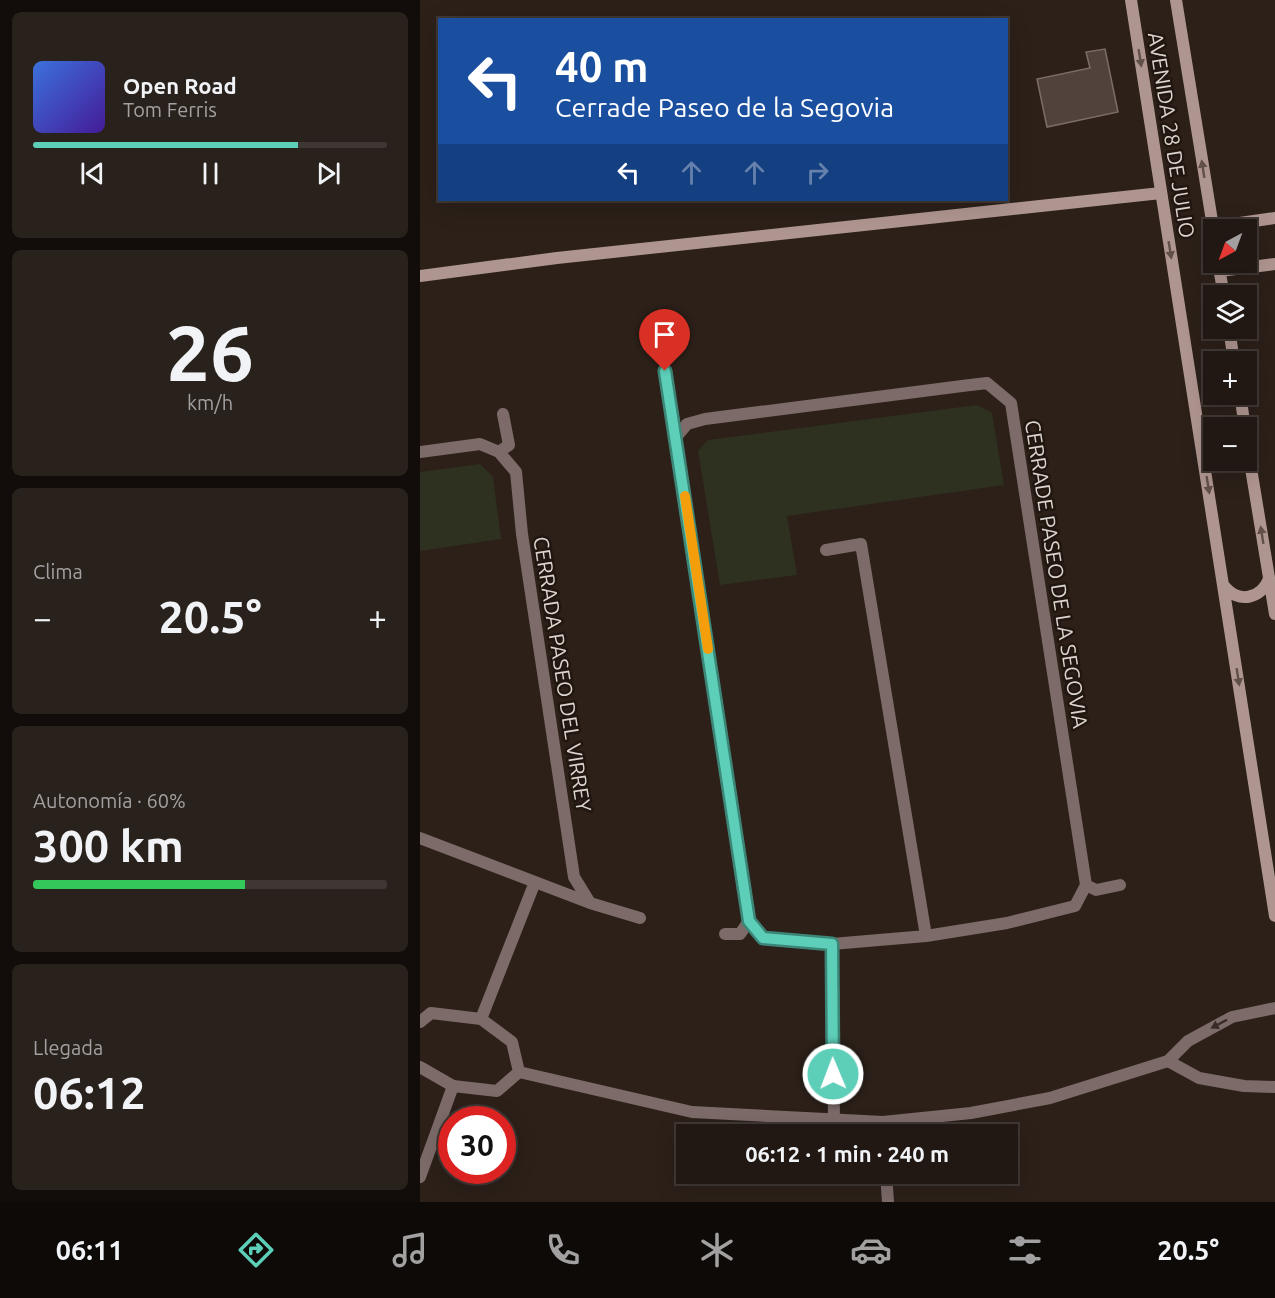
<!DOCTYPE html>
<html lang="es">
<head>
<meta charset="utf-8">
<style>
  :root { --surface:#211813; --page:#29211c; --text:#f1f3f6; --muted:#a2a0a0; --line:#3e3733; --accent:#5dceb8 }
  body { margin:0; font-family:Ubuntu,sans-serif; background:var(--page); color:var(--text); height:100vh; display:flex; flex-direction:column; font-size:22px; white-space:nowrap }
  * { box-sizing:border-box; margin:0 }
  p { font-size:20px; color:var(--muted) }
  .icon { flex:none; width:33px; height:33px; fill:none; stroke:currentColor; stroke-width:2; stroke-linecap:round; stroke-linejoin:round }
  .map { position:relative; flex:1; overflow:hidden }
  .side { display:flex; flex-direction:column; gap:12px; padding:12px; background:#120d0a; width:420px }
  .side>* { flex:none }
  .banner { position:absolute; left:18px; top:18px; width:570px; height:183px; border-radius:0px; box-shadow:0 6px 24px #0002,0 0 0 2px var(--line); background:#1a4fa0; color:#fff; overflow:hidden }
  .needle { width:39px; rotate:221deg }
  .tools { position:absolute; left:783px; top:219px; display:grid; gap:12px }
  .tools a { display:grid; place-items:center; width:54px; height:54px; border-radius:0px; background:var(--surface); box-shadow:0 6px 24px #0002,0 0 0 2px var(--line); font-size:30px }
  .speed { position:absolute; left:18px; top:1106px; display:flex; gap:12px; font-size:30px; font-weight:700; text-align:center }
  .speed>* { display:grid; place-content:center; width:78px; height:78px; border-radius:50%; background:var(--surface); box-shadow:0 6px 24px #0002,0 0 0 2px var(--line); line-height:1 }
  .speed .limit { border:9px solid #d22; background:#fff; color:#111 }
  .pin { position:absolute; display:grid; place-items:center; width:51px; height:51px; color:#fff; margin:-62px -26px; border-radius:50% 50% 50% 0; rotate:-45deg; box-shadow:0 0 6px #0007 }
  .pin .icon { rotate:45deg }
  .me { position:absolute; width:66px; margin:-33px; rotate:359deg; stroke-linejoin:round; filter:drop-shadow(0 0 4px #0008) }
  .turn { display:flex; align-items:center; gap:21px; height:126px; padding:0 18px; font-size:27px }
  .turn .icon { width:78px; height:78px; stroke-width:2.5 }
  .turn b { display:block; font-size:42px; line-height:51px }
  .lanes { display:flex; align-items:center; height:57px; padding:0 18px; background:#0003; justify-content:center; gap:30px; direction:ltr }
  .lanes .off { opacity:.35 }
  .big { font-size:45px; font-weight:700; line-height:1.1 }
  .side .tile { flex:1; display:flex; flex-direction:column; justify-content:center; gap:9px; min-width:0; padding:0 21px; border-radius:9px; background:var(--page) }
  .side .dial { align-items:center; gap:0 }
  .dial b { font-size:78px; line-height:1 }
  .song { display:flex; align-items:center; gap:18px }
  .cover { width:72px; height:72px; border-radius:9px; background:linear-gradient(135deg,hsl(220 70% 55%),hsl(260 70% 35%)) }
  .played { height:6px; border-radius:3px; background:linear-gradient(90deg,var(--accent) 75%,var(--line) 75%) }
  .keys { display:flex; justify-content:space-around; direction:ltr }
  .heat { display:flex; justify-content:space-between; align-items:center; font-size:33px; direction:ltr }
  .charge { height:9px; border-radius:4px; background:linear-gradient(90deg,#34c759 60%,var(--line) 0) }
  .trip { position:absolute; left:256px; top:1124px; width:342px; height:60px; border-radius:0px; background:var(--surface); box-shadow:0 6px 24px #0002,0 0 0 2px var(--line); font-weight:700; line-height:60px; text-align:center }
  .dock { display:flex; height:96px; justify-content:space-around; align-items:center; background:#0d0a08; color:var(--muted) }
  .dock .icon { width:42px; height:42px }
  .dock .current { color:var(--accent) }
  .dock b { font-size:27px; color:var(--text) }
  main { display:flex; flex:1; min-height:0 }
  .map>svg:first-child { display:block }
  .green { fill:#2e311f }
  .building { fill:#51433c; stroke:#7c6d65; stroke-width:1.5 }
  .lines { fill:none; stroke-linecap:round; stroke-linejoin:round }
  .minor { stroke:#7c6b68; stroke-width:12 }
  .tertiary { stroke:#7c6b68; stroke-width:12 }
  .secondary { stroke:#af9590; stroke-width:12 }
  .oneway { fill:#614f4a }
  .oneway2 { fill:#382b26 }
  .route-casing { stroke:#3c8678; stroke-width:15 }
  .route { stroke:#5dceb8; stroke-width:10 }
  .slow { stroke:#f59e0b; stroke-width:10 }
  .labels { text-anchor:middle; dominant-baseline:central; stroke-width:5; stroke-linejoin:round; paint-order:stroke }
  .street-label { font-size:21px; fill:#dcd4cf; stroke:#221610 }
</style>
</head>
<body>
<main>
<section class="side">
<div class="tile">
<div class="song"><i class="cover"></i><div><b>Open Road</b><p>Tom Ferris</p></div></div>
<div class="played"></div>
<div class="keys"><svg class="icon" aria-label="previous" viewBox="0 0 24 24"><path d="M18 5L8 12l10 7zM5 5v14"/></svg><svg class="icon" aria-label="pause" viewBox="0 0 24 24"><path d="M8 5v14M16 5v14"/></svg><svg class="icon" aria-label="next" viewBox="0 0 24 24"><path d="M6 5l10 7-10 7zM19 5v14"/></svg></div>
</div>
<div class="tile dial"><b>26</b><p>km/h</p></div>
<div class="tile"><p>Clima</p>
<div class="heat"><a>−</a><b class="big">20.5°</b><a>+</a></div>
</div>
<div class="tile"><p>Autonomía · 60%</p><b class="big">300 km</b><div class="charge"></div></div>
<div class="tile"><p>Llegada</p><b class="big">06:12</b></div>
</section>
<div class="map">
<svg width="855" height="1202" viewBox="0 0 855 1202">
  <rect width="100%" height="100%" fill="#2c2019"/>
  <path class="green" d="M557,405l15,8 12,72 -217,31 10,59 -77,10 -22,-134 10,-11z
    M60,464l13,13 8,62 -81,12v-79z"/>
  <path class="building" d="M685,49l13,63 -71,15 -10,-48 53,-11 -4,-16z"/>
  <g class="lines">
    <path class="minor" d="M245,371l84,550
      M256,437l11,-13 18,-5 257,-33 25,-3 24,20 75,482 -11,21 -68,17 -81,13 -94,8 -69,-6 -14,-17 -9,13h-15
      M0,452l60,-8 19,8 17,20 6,62 52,343 16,26
      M79,452l10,-7 -6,-31
      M406,550l35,-6 65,392
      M0,838l170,65 50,15
      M666,885l10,5 24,-5
      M412,944l2,177
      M61,1019l54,-137
      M463,1122l1,12
      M466,1173l2,29
      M0,1177l33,-91"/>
    <path class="tertiary" d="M0,1022l11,-9 50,6 31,23 7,30
      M748,1061l31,17 45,8 31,1
      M0,1067l33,19 44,5 22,-19
      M99,1072l173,40 191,10 88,-9 79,-15 118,-37 20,-20 44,-24 43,-9"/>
    <path class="secondary" d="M711,0l144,916
      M756,0l38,233
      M792,227l63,-9
      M798,262l6,34
      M800,271l55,-7
      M0,276l137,-18 604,-65
      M809,328l5,34
      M820,394l5,34
      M826,438l29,176
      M804,586c14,18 37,13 45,-7"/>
  </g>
  <defs><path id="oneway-solid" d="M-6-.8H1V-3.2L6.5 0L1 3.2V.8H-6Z" transform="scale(1.5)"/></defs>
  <g class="oneway">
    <use href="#oneway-solid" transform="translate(720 58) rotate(81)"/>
    <use href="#oneway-solid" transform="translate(783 169) rotate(-99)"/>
    <use href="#oneway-solid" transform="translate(750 250) rotate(81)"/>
    <use href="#oneway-solid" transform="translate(788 485) rotate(81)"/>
    <use href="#oneway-solid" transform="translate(842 535) rotate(-99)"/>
    <use href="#oneway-solid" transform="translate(818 677) rotate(81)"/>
  </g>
  <use class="oneway2" href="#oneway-solid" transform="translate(799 1024) rotate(152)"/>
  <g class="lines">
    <g class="route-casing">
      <path id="route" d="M245,371l84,550 14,17 69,6 1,130"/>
    </g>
    <use href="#route" class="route"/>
    <path class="slow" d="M265,496l23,153"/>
  </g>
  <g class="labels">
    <g class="street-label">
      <text transform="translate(752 135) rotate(81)">AVENIDA 28 DE JULIO</text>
      <text transform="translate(637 574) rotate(81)">CERRADE PASEO DE LA SEGOVIA</text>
      <text transform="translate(143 674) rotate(81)">CERRADA PASEO DEL VIRREY</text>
    </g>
  </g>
</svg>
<div class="tools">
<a><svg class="needle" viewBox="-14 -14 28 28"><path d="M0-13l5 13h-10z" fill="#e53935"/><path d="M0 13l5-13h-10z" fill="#a2a0a0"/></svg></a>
<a><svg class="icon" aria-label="layers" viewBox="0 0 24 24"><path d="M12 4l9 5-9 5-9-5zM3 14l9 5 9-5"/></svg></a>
<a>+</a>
<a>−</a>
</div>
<div class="speed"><div class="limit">30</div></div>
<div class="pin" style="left:245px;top:371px;background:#d93025"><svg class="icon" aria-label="arrive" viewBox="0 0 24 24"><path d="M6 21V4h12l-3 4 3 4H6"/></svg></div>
<svg class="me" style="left:413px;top:1074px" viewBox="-20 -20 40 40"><circle r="17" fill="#5dceb8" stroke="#fff" stroke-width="3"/><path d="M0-11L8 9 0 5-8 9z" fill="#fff"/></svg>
<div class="trip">06:12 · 1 min · 240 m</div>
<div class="banner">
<div class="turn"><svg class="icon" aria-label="left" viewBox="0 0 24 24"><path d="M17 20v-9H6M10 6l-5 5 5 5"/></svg><div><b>40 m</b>Cerrade Paseo de la Segovia</div></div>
<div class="lanes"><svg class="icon" aria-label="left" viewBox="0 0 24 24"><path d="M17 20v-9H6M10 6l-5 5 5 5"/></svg><svg class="icon off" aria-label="ahead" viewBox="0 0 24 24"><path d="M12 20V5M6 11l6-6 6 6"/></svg><svg class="icon off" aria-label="ahead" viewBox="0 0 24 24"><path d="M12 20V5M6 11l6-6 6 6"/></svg><svg class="icon off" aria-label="right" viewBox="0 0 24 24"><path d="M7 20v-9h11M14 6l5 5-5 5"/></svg></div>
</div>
</div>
</main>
<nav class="dock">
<b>06:11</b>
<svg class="icon current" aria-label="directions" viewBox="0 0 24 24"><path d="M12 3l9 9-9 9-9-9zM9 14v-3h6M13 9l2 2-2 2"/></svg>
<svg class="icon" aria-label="music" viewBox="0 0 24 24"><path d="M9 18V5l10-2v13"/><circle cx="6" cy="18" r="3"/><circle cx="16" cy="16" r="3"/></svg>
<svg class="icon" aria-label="phone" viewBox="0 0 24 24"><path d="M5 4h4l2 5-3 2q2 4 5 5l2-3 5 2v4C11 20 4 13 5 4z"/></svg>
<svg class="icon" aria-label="climate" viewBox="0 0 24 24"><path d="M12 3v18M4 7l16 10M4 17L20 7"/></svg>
<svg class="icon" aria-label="car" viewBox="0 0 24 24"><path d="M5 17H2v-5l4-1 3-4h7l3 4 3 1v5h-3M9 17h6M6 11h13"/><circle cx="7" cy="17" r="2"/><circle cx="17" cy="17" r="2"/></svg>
<svg class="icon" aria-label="filters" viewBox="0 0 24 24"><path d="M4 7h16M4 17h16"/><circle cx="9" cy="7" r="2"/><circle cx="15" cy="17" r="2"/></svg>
<b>20.5°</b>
</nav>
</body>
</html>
